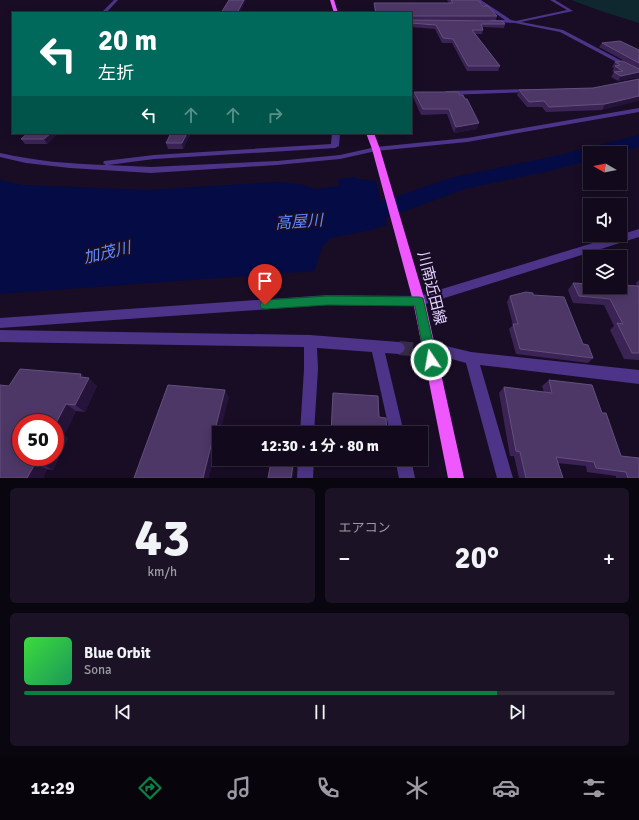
<!DOCTYPE html>
<html lang="ja">
<head>
<meta charset="utf-8">
<style>
  :root { --surface:#120a1c; --page:#1b1325; --text:#f1f3f6; --muted:#9c9aa3; --line:#312b3b; --accent:#0b8043 }
  body { margin:0; font-family:Signika,"Noto Sans JP",sans-serif; background:var(--page); color:var(--text); height:100vh; display:flex; flex-direction:column; font-size:15px; white-space:nowrap }
  * { box-sizing:border-box; margin:0 }
  p { font-size:13px; color:var(--muted) }
  .icon { flex:none; width:22px; height:22px; fill:none; stroke:currentColor; stroke-width:2; stroke-linecap:round; stroke-linejoin:round }
  .map { position:relative; height:478px; overflow:hidden }
  .sheet { display:flex; flex-direction:column; gap:10px; padding:10px; background:#0a060f; flex:1 }
  .sheet>* { flex:none }
  .guide { position:absolute; left:12px; top:12px; width:400px; height:122px; border-radius:0px; box-shadow:0 2px 10px #0003,0 0 0 1px var(--line); background:#00695c; color:#fff; overflow:hidden }
  .needle { width:26px; rotate:279deg }
  .fabs { position:absolute; left:583px; top:146px; display:grid; gap:8px }
  .fabs a { display:grid; place-items:center; width:44px; height:44px; border-radius:0px; background:var(--surface); box-shadow:0 2px 10px #0003,0 0 0 1px var(--line); font-size:20px }
  .speed { position:absolute; left:12px; top:414px; display:flex; gap:8px; font-size:20px; font-weight:700; text-align:center }
  .speed>* { display:grid; place-content:center; width:52px; height:52px; border-radius:50%; background:var(--surface); box-shadow:0 2px 10px #0003,0 0 0 1px var(--line); line-height:1 }
  .speed .limit { border:6px solid #d22; background:#fff; color:#111 }
  .pin { position:absolute; display:grid; place-items:center; width:34px; height:34px; color:#fff; margin:-41px -17px; border-radius:50% 50% 50% 0; rotate:-45deg; box-shadow:0 0 4px #0007 }
  .pin .icon { rotate:45deg }
  .me { position:absolute; width:44px; margin:-22px; rotate:348deg; stroke-linejoin:round; filter:drop-shadow(0 0 3px #0008) }
  .turn { display:flex; align-items:center; gap:14px; height:84px; padding:0 20px; font-size:18px }
  .turn .icon { width:52px; height:52px; stroke-width:2.5 }
  .turn b { display:block; font-size:28px; line-height:34px }
  .lanes { display:flex; align-items:center; height:38px; padding:0 20px; background:#0003; justify-content:center; gap:20px; direction:ltr }
  .lanes .off { opacity:.35 }
  .big { font-size:30px; font-weight:700; line-height:1.1 }
  .sheet .tile { flex:1; display:flex; flex-direction:column; justify-content:center; gap:6px; min-width:0; padding:0 14px; border-radius:6px; background:var(--page) }
  .sheet .dial { align-items:center; gap:0 }
  .dial b { font-size:52px; line-height:1 }
  .song { display:flex; align-items:center; gap:12px }
  .cover { width:48px; height:48px; border-radius:6px; background:linear-gradient(135deg,hsl(120 70% 55%),hsl(150 70% 35%)) }
  .played { height:4px; border-radius:2px; background:linear-gradient(90deg,var(--accent) 80%,var(--line) 80%) }
  .keys { display:flex; justify-content:space-around; direction:ltr }
  .heat { display:flex; justify-content:space-between; align-items:center; font-size:22px; direction:ltr }
  .sheet .tiles { flex:1; display:grid; gap:10px; grid-template-columns:1fr 1fr }
  .tile:last-child { grid-column:span 2 }
  .trip { position:absolute; left:212px; top:426px; width:216px; height:40px; border-radius:0px; background:var(--surface); box-shadow:0 2px 10px #0003,0 0 0 1px var(--line); font-weight:700; line-height:40px; text-align:center }
  .tab-bar { display:flex; height:64px; justify-content:space-around; align-items:center; background:#07040b; color:var(--muted) }
  .tab-bar .icon { width:28px; height:28px }
  .tab-bar .on { color:var(--accent) }
  .tab-bar b { font-size:18px; color:var(--text) }
  .map>svg:first-child { display:block }
  .green { fill:#0f2830 }
  .water { fill:#050b45 }
  .lines { fill:none; stroke-linecap:round; stroke-linejoin:round }
  .river { fill:#050b45; fill-rule:evenodd }
  .minor-tunnel { stroke:#362a46; stroke-width:14; stroke-dasharray:14 7; stroke-linecap:butt }
  .minor { fill:#4e3488; fill-rule:evenodd }
  .major { fill:#ef58ff; fill-rule:evenodd }
  .wall { fill:#3b2455 }
  .shaded-wall { fill:#25133a }
  .building { fill:#4d3767; stroke:#644f7f }
  .route { fill:#0b8043; stroke:#07532c }
  .labels { text-anchor:middle; dominant-baseline:central; stroke-width:4; stroke-linejoin:round; paint-order:stroke }
  .street-label { font-size:15px; fill:#e3d1ff; stroke:#180d25 }
  .water-label { font-size:16px; font-style:italic; fill:#5f89ff; stroke:#180d25 }
</style>
</head>
<body>
<div class="map">
<svg width="639" height="478" viewBox="0 0 639 478">
  <rect width="100%" height="100%" fill="#180d25"/>
  <path class="green" d="M571,0h68v23l-38,-12z"/>
  <path class="water" d="M355,177l3,2 18,2 11,44 -20,6 -36,7 -8,8 -9,25 -314,23v-114l22,5 126,5 130,-8 21,2 17,5 23,-3 -1,-7z"/>
  <g class="lines">
    <path class="river" d="M639,135v12l-22,6h-27v7l-32,9 -93,20 -104,38 -15,1 -9,-2 -4,-7 4,-7 9,-2 13,-1 91,-31 105,-22z"/>
    <path class="minor-tunnel" d="M399,348l47,4"/>
    <path class="minor" d="M114,0h4l-12,13h-5z
      M476,0h5l30,20 5,1 51,-11 -17,-10h5l18,11 -52,11 42,8 76,40v4l-79,-42 -45,-9 -27,-1 2,-2h15z
      M530,89l2,1v2l-86,3 -3,-2 3,-2z
      M639,108v4l-172,30 -91,9 -36,8 -63,6 -126,8 -81,-5 -44,-5 -26,-6v-4c35,8 70,11 106,12l-3,-2 1,-2 50,-6 177,-11 1,-11h8l-1,13 -4,2 -181,11 -46,6 43,2 126,-6 63,-6 36,-8 91,-9z
      M639,229v8l-220,69 -92,-1 -327,23v-10l327,-23 92,1z
      M0,330l310,5 89,7 4,2 2,4 -2,4 -4,2 -14,-1 19,80h-14l-18,-81 -55,-4 1,21 -4,64h-14l4,-64v-22l-304,-5z
      M446,346l25,6 168,18v14l-159,-19 33,113h-16l-31,-115 -25,-7 -1,-4 1,-4z
      M298,459h16l-1,19h-16z
      M395,459h16l4,19h-16z"/>
    <path class="major" d="M330,0h4l4,13h-4z
      M366,133h8l6,16 45,152 39,177h-16l-35,-177 -41,-152z"/>
  </g>
  <path class="wall" d="M447,0h31l5,6 14,10 -1,4h-85v-7h-36l-1,-6v-4h75z
    M411,20l94,4 -1,4 -21,-1v3l-1,4h-7l25,32 -2,5h-31l-15,-28h-10l-7,-14 -24,-2z
    M602,43l37,7v27l-21,4 -7,-4 3,-5 -2,-1 2,-3 -2,-1 3,-5 17,3 -33,-18z
    M639,79l-37,31 -56,2 -4,-5h-15l-10,-12 2,-5 74,-2z
    M414,92h44l19,37 -23,4 -7,-19 -26,1 -8,-18z
    M58,133l-11,11h-22l-4,-5z
    M191,133l-8,16h-15l-2,-6z
    M590,279v8l47,-1 -1,-3 3,-3v80l-15,-1 -14,-29 4,-4 -10,-21 -31,-2 -5,-13 5,-7 13,1z
    M533,295l50,49 10,14 -5,5 -72,-9 -7,-25 4,-4 -6,-23 3,-6z
    M81,374l16,12 -12,26 -9,-1 -12,24 4,3 -15,32 -6,-1 -4,9h-43l9,-92z
    M549,380l53,33 19,43 18,22h-23v-2l-29,-4 -1,-6 -28,-3 5,15h-44l-5,-22h-4l-11,-63 5,-6 40,5 -2,-6z
    M355,459h32l-1,2z"/>
  <path class="shaded-wall" d="M244,0h2l-6,13h-3z
    M639,72v5l-21,4 3,-5z
    M639,96v5l-37,9 3,-6z
    M479,123l-2,6 -23,4 2,-6z
    M51,133h7l-11,11 -3,-5z
    M187,133h4l-8,16 -1,-6z
    M81,374l7,6 1,-2 8,8 -12,26 -10,-7 5,-28z
    M225,390l4,7 -9,36h-1v4l-10,41h-6z
    M66,404l10,7 -12,24 4,3 -15,32 -11,-6 3,-7h10v-32z
    M35,464l12,5 -4,9h-16z
    M293,465l1,6 -1,7h-2z"/>
  <path class="building" d="M229,0h15l-7,13h-16z
    M451,0h27l5,6h5l9,10h-85l-1,2v-5h-35l-2,-10h79z
    M411,20l91,1 3,3h-24l2,6h-11l28,36h-32l-15,-27 -10,-1 -7,-13 -25,-2z
    M620,41l19,9v13l-37,-20z
    M623,61l16,8v3l-18,4 -7,-4 9,-1 -8,-5 5,-1 -5,-3z
    M639,79v17l-34,8 -56,3 -5,-6 -15,1 -10,-12 74,-2z
    M414,92h44l2,3h3l2,4h2l12,24 -23,4 -7,-18h-26z
    M28,133h23l-7,6h-23z
    M171,133h16l-5,10h-16z
    M573,283l17,1v3h30v-2l19,1v67h-7l-15,-30 6,1 -13,-25 -31,-3z
    M526,292l7,1v2l31,2 19,47 5,1 5,13 -73,-9 -7,-25h5l-8,-28z
    M20,369l61,5 -1,3 9,1 -14,27 -9,-1 -11,21v-2h-34v34h24l-3,7h-7l-8,14h-27v-93l9,1z
    M549,380l43,5 10,28h4l15,43 18,2v20h-11l-2,-6 -30,-4 -2,-6 -38,-5 7,21h-37l-6,-26 -4,-1 -12,-64 48,6z
    M168,385l57,5 -22,88h-69z
    M333,393l45,3 1,21 7,1 1,15h-56z
    M55,431l3,1 -3,5z
    M271,462l22,3 -2,13h-23z"/>
  <path class="route" d="M327,296l92,1 4,1 14,62 -2,4 -4,2 -4,-2 -2,-4 -10,-54 -88,-1 -62,4 -4,-1 -1,-3 1,-3 4,-2z"/>
  <g class="labels">
    <g class="street-label">
      <text transform="translate(432 288) rotate(76)">川南近田線</text>
    </g>
    <g class="water-label">
      <text transform="translate(299 222) rotate(-4)">高屋川</text>
      <text transform="translate(107 253) rotate(-13)">加茂川</text>
    </g>
  </g>
</svg>
<div class="fabs">
<a><svg class="needle" viewBox="-14 -14 28 28"><path d="M0-13l5 13h-10z" fill="#e53935"/><path d="M0 13l5-13h-10z" fill="#9c9aa3"/></svg></a>
<a><svg class="icon" aria-label="sound" viewBox="0 0 24 24"><path d="M4 9h4l5-4v14l-5-4H4zM17 9q2 3 0 6"/></svg></a>
<a><svg class="icon" aria-label="layers" viewBox="0 0 24 24"><path d="M12 4l9 5-9 5-9-5zM3 14l9 5 9-5"/></svg></a>
</div>
<div class="speed"><div class="limit">50</div></div>
<div class="pin" style="left:265px;top:305px;background:#d93025"><svg class="icon" aria-label="arrive" viewBox="0 0 24 24"><path d="M6 21V4h12l-3 4 3 4H6"/></svg></div>
<svg class="me" style="left:431px;top:360px" viewBox="-20 -20 40 40"><circle r="17" fill="#0b8043" stroke="#fff" stroke-width="3"/><path d="M0-11L8 9 0 5-8 9z" fill="#fff"/></svg>
<div class="trip">12:30 · 1 分 · 80 m</div>
<div class="guide">
<div class="turn"><svg class="icon" aria-label="left" viewBox="0 0 24 24"><path d="M17 20v-9H6M10 6l-5 5 5 5"/></svg><div><b>20 m</b>左折</div></div>
<div class="lanes"><svg class="icon" aria-label="left" viewBox="0 0 24 24"><path d="M17 20v-9H6M10 6l-5 5 5 5"/></svg><svg class="icon off" aria-label="ahead" viewBox="0 0 24 24"><path d="M12 20V5M6 11l6-6 6 6"/></svg><svg class="icon off" aria-label="ahead" viewBox="0 0 24 24"><path d="M12 20V5M6 11l6-6 6 6"/></svg><svg class="icon off" aria-label="right" viewBox="0 0 24 24"><path d="M7 20v-9h11M14 6l5 5-5 5"/></svg></div>
</div>
</div>
<section class="sheet">
<div class="tiles">
<div class="tile dial"><b>43</b><p>km/h</p></div>
<div class="tile"><p>エアコン</p>
<div class="heat"><a>−</a><b class="big">20°</b><a>+</a></div>
</div>
<div class="tile">
<div class="song"><i class="cover"></i><div><b>Blue Orbit</b><p>Sona</p></div></div>
<div class="played"></div>
<div class="keys"><svg class="icon" aria-label="previous" viewBox="0 0 24 24"><path d="M18 5L8 12l10 7zM5 5v14"/></svg><svg class="icon" aria-label="pause" viewBox="0 0 24 24"><path d="M8 5v14M16 5v14"/></svg><svg class="icon" aria-label="next" viewBox="0 0 24 24"><path d="M6 5l10 7-10 7zM19 5v14"/></svg></div>
</div>
</div>
</section>
<nav class="tab-bar">
<b>12:29</b>
<svg class="icon on" aria-label="directions" viewBox="0 0 24 24"><path d="M12 3l9 9-9 9-9-9zM9 14v-3h6M13 9l2 2-2 2"/></svg>
<svg class="icon" aria-label="music" viewBox="0 0 24 24"><path d="M9 18V5l10-2v13"/><circle cx="6" cy="18" r="3"/><circle cx="16" cy="16" r="3"/></svg>
<svg class="icon" aria-label="phone" viewBox="0 0 24 24"><path d="M5 4h4l2 5-3 2q2 4 5 5l2-3 5 2v4C11 20 4 13 5 4z"/></svg>
<svg class="icon" aria-label="climate" viewBox="0 0 24 24"><path d="M12 3v18M4 7l16 10M4 17L20 7"/></svg>
<svg class="icon" aria-label="car" viewBox="0 0 24 24"><path d="M5 17H2v-5l4-1 3-4h7l3 4 3 1v5h-3M9 17h6M6 11h13"/><circle cx="7" cy="17" r="2"/><circle cx="17" cy="17" r="2"/></svg>
<svg class="icon" aria-label="filters" viewBox="0 0 24 24"><path d="M4 7h16M4 17h16"/><circle cx="9" cy="7" r="2"/><circle cx="15" cy="17" r="2"/></svg>
</nav>
</body>
</html>
